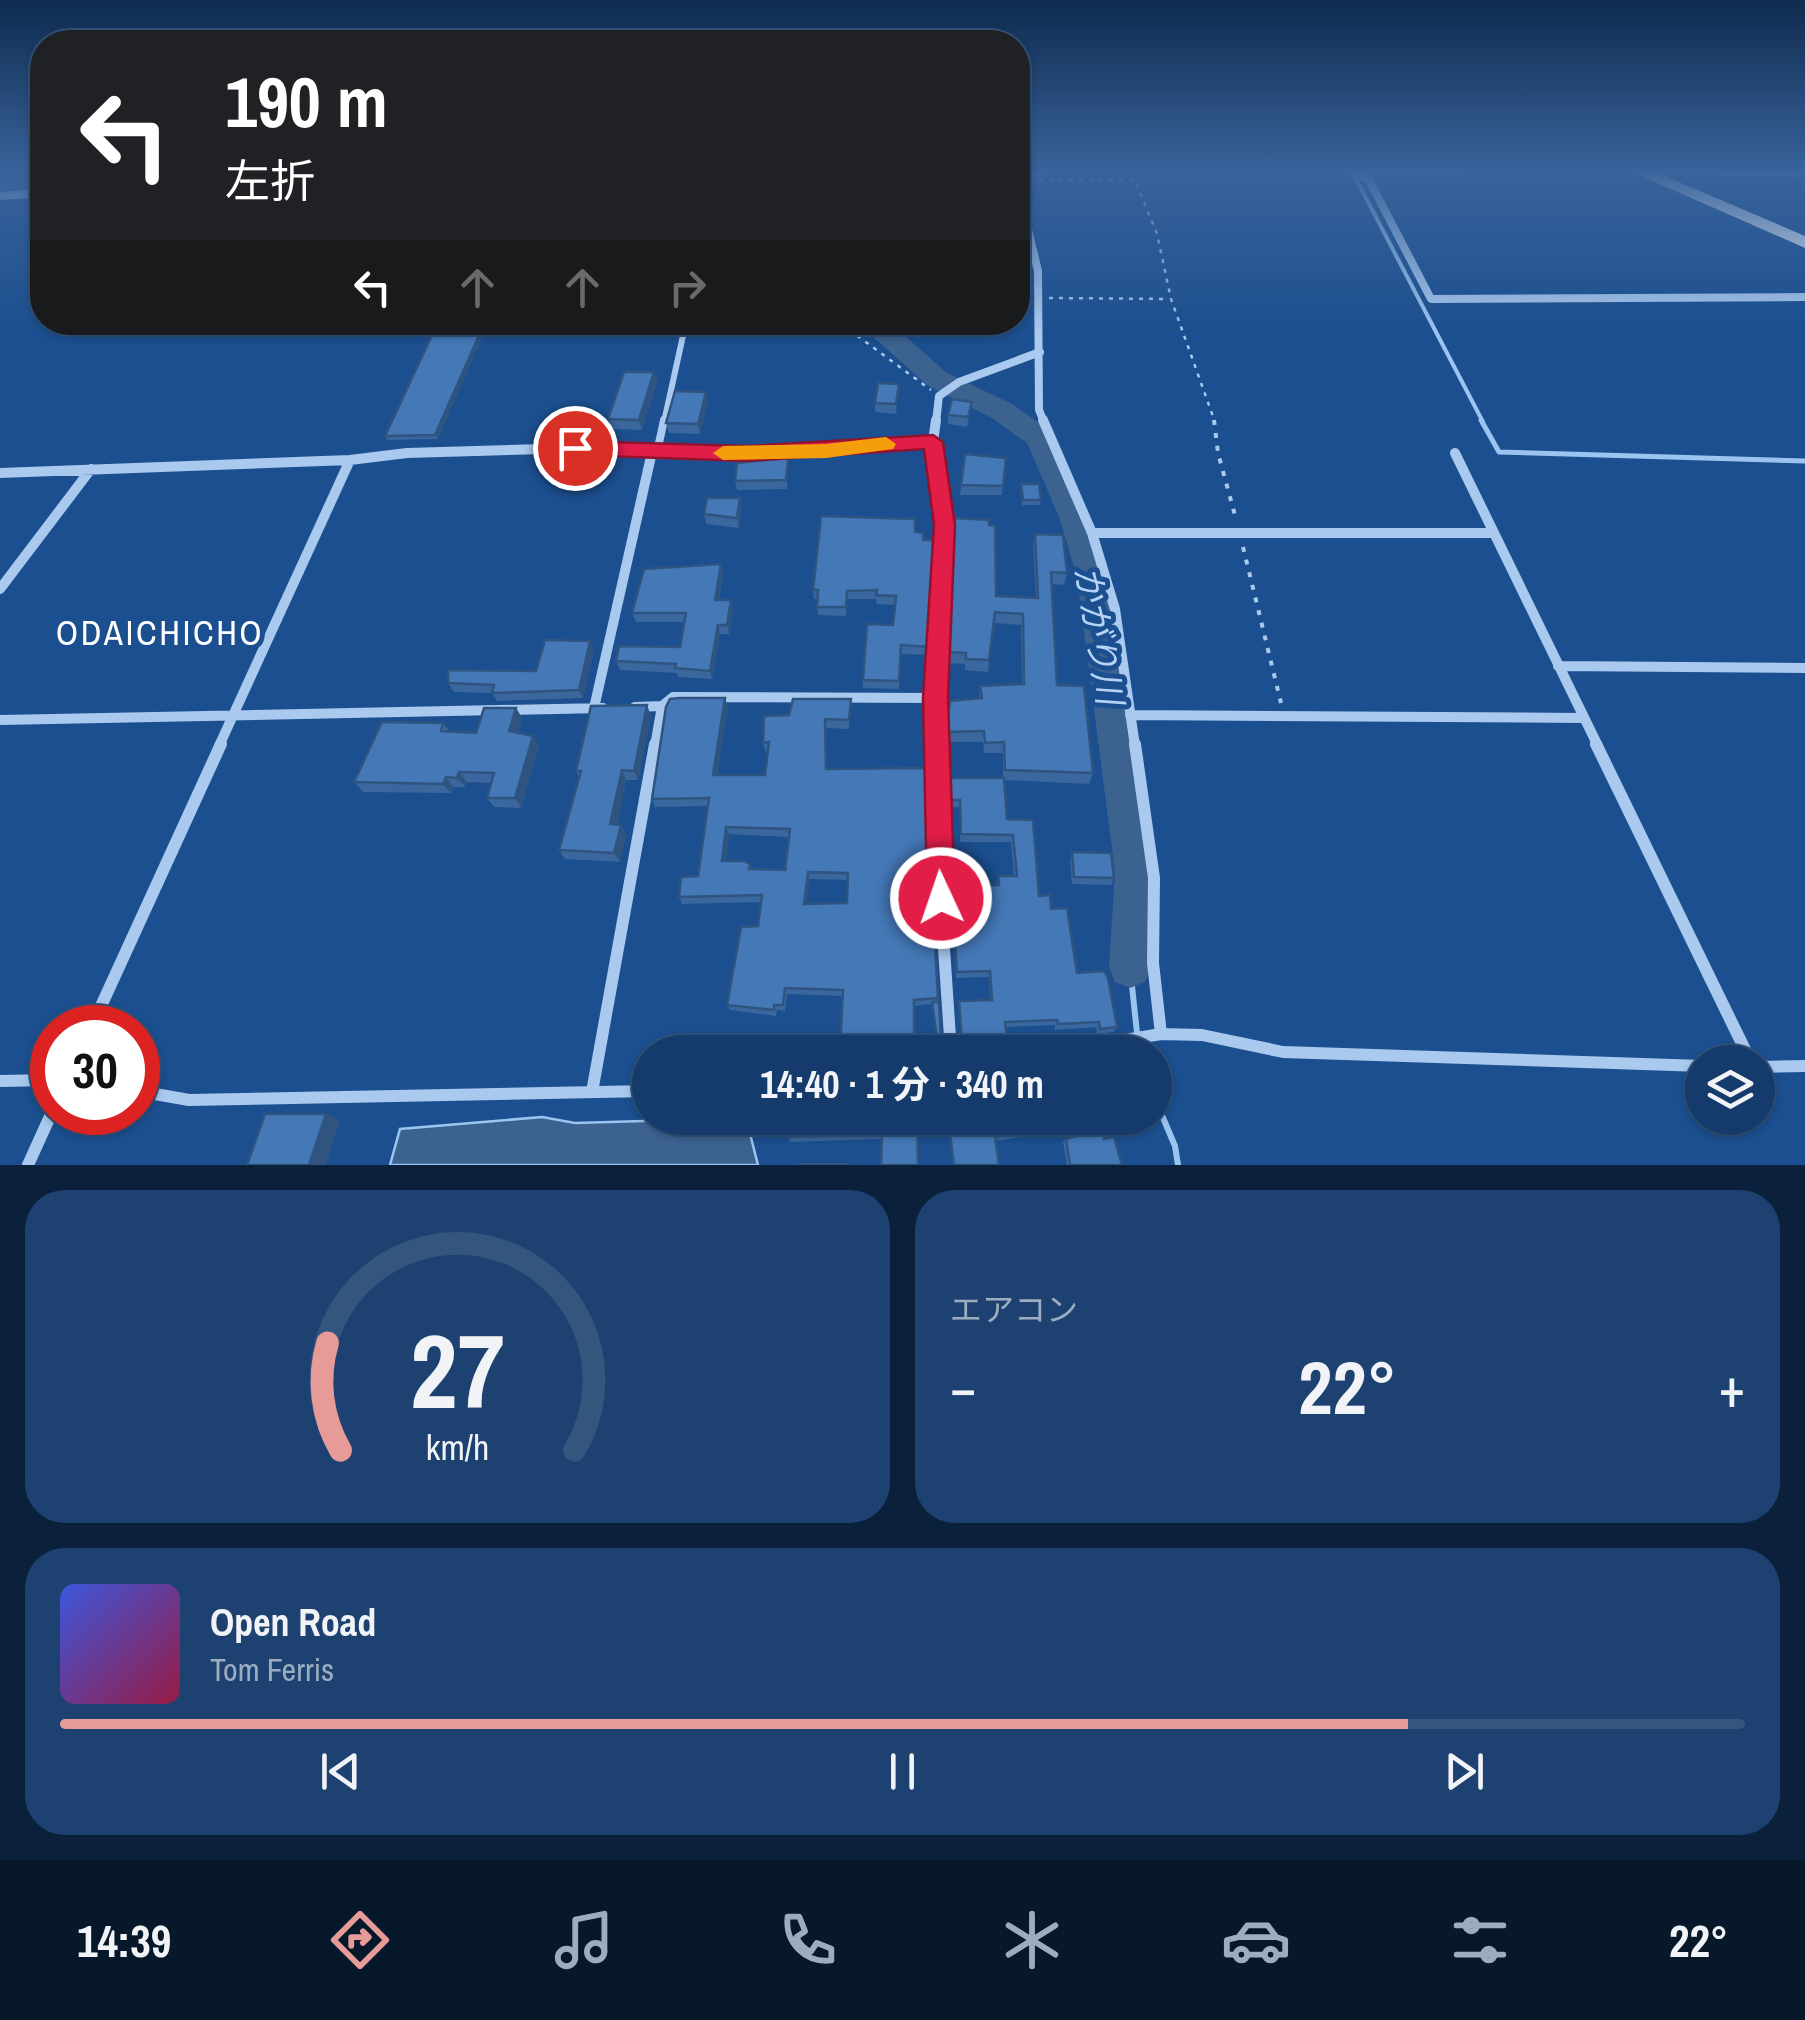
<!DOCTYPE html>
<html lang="ja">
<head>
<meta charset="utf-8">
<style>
  :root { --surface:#143b6b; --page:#1d4271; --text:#f1f3f6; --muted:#9dadc1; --line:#33557e; --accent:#e69b98 }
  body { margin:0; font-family:"Archivo Narrow","Noto Sans JP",sans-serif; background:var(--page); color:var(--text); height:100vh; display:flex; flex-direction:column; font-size:38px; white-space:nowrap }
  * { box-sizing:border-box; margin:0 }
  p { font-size:32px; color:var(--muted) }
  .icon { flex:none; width:55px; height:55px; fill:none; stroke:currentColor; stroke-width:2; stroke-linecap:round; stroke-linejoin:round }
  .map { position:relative; height:1165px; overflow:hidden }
  .sheet { display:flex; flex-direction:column; gap:25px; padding:25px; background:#0b203b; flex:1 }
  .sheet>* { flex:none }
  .hud { position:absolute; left:30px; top:30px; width:1000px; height:305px; border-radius:40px; box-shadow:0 2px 8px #0004,0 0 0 2px var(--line); background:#202124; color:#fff; overflow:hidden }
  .fabs { position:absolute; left:1685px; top:1045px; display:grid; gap:20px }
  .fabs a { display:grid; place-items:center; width:90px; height:90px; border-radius:50%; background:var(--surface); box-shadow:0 2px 8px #0004,0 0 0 2px var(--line); font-size:50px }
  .speed { position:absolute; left:30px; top:1005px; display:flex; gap:20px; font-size:50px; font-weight:700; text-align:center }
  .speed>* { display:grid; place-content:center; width:130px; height:130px; border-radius:50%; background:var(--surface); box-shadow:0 2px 8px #0004,0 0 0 2px var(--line); line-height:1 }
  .speed .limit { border:15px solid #d22; background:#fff; color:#111 }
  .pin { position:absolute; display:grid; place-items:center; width:85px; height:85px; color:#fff; margin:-42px; border:5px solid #fff; border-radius:50%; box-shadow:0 2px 10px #0007 }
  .me { position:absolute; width:110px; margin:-55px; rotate:357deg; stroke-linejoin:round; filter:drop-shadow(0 0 8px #0008) }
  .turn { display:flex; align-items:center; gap:35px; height:210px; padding:0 30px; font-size:45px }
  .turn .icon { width:130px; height:130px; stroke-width:2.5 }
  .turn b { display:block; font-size:70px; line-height:85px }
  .lanes { display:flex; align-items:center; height:95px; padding:0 30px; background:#0003; justify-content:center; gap:50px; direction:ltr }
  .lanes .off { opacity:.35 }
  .big { font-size:75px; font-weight:700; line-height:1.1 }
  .sheet .tile { flex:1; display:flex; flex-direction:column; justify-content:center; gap:15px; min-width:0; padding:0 35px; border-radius:40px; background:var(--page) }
  .sheet .dial { align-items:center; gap:0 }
  .dial svg { height:260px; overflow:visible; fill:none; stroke:var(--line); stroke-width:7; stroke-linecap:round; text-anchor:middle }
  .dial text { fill:var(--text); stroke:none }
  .song { display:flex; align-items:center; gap:30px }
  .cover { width:120px; height:120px; border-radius:15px; background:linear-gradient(135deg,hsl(230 70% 55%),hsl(340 70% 35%)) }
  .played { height:10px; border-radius:5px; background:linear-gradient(90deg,var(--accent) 80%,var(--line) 80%) }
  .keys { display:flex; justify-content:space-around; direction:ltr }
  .heat { display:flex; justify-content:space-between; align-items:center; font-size:55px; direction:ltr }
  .sheet .tiles { flex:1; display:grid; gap:25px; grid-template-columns:1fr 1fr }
  .tile:last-child { grid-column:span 2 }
  .trip { position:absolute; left:632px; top:1035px; width:540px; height:100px; border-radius:50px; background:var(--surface); box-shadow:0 2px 8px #0004,0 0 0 2px var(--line); font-weight:700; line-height:100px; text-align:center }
  .tab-bar { display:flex; height:160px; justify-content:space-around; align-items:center; background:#08182b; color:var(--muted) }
  .tab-bar .icon { width:70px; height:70px }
  .tab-bar .on { color:var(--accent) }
  .tab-bar b { font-size:45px; color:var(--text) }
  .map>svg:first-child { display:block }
  .water { fill:#3c6290; stroke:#9cc4f0; stroke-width:2.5 }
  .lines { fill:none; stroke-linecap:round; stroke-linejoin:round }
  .stream-far2 { stroke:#9cc4f0; stroke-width:4 }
  .stream-far1 { stroke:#9cc4f0; stroke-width:5 }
  .stream { stroke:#9cc4f0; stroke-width:6 }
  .river { fill:#3c6290; fill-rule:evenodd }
  .path-far1 { stroke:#a9c9ee; stroke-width:2.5; stroke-dasharray:4 6; stroke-linecap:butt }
  .path { stroke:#a9c9ee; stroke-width:4; stroke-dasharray:5 8; stroke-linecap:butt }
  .service-far1 { stroke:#a9c9ee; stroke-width:6 }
  .service { stroke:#a9c9ee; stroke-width:8 }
  .minor-far2 { stroke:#a9c9ee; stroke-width:8 }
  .minor-far1 { stroke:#a9c9ee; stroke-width:10 }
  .minor { stroke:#a9c9ee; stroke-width:12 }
  .primary { fill:#f0f6ff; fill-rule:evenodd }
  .wall { fill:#3a679d; fill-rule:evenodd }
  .shaded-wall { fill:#305480 }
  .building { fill:#4478b7; stroke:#305480; stroke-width:2.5; fill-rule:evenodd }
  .route { fill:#e11d48; stroke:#92132f; stroke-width:2.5 }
  .slow { fill:#f59e0b }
  .labels { text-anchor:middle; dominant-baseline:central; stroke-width:10; stroke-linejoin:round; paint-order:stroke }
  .neighbourhood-label { font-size:35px; letter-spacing:2.5px; fill:#fff; stroke:#1b4f8f }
  .water-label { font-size:35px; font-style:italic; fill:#b5d3f5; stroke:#1b4f8f }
</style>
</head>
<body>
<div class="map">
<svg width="1805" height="1165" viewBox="0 0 1805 1165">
  <rect width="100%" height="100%" fill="#1b4f8f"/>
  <path class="water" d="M542,1117l33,6 171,-5 12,47h-368l10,-36z"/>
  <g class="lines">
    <path class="stream-far2" d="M1620,171h17
      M1648,172l157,3
      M1353,173l130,249
      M1356,173l146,-2
      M1018,178l35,-7h42"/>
    <path class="stream-far1" d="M1481,420l18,32 306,9"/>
    <path class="stream" d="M1130,967l9,85
      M1155,1099l20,47 3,19"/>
    <path class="river" d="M42,178v14l-42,1v-14z
      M848,322h41l58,51 65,31 37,26 40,87 20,60 46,295 -4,95 -6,15 -15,6 -15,-6 -6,-15 6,-95 -38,-295 -18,-60 -32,-74 -35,-25 -65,-33 -58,-52 -17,-5z"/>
    <path class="path-far1" d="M1029,180h106l22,54 14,65 44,123
      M1049,298l120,1
      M831,322l13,4 87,64"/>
    <path class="path" d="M1214,420l4,33 18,66
      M1243,547l38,156"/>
    <path class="service-far1" d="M664,422l22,-100"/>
    <path class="service" d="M652,452l7,-9 5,-23"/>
    <path class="minor-far2" d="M1351,171l18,9 62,119 374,-2
      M1018,188l20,83 1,139 5,12
      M0,196l42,-3
      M936,422l3,-26 20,-14 81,-30"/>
    <path class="minor-far1" d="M936,420l-3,22 12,83 -9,221
      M1043,420l49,113 23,76 20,137
      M1455,453l143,293
      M0,473l350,-13 57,-7 168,-5 172,6 186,-12
      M1092,533h401
      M0,589l91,-120
      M1558,666l247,2
      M635,707l27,-1 11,-9 262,1
      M594,708l58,-256
      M1130,715l453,3
      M0,720l603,-12
      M219,746l131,-286
      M655,746l7,-40"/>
    <path class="minor" d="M936,744l2,116 13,192
      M1135,744l19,134 -1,85 8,71
      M1596,744l155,318
      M91,1028l130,-284
      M1053,1052l108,-18 41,1 81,17 419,14
      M1758,1067l47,-1
      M0,1081l52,-1
      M138,1091l51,9 461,-9
      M592,1092l63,-348
      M28,1165l24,-53"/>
    <path class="primary" d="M1630,171h23l152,65v12z"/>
  </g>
  <path class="wall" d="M469,367l-31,72 -51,1 -2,-4z
    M654,372l3,10 -15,48 -31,-1 -3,-10z
    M899,384l-3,30 -21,-2v-9z
    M706,392l2,9 -8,33 -31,-1 -3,-10z
    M972,402l-5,25 -19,-3v-9z
    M965,454l41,4 -4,37h-42z
    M788,458l-1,31 -50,1 -2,-9z
    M1021,484l20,16 -1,5h-18z
    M742,508l-3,20 -33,-4 -2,-10z
    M955,518l41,78 40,2 -3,-52 2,-12 32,39 -3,12 -12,-1 5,101 36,88 -4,11 -85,-4 3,39 32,77 12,13 26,64 40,54 -4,5 -16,2 -1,-7 -41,3v-5l-50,2 2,12 -2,5 -44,2 -2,-45 31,-1 -1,-23 -33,1 -5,-91 46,-2 1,-9h16l-3,-34h-51v-35h-13v-21l56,-8v-25h-19l-1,-11h-37l4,-41 29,-3 1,-12 42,-2 -1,-59 -27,-2 -6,49 -23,-2v-6l-17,-1z
    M915,532l8,8h13l-5,115 -30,-1 -2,35 -36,-1v-8l30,-55 2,-20 -18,-1 -1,-5h-29l-1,17 -28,-1 -1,-16h-3l-1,-9z
    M723,574l-4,26 14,10 -4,24h-9l-8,45 -34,-2 -1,-4 -57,-3 -4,-9 64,-14 4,-25h-48l-4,-9z
    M594,649l-11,49 -86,3 -5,-8 -38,-1 -6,-9 88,-12z
    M851,699l-2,30 -23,-1v41l112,229 2,46h-3l-5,-40 -18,2 -72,-10 -55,-2 -2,17 -8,-1 -1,6 -46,-6 -3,-5 31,-79 4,-24 -80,2 -3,-7 19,-21 10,-70 -53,1 -3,-8 76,-92 -11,68h48l3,-24h-3l-2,-8 26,-28zM729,834l60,3 -4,33 -33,-1 -2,-5 -24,-3zM809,879l39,1 -1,23 -41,1z
    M516,708l6,10 -4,15 21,12 -18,63 -27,-1 -7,-9 4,-15 -24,-1 -2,5h-12l-2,6 -88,-1 -9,-10 89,-59 6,8 27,2z
    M651,716l-13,64h-12l-9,45h4l5,9 -6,28 -55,-3 -6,-9 20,-74 -3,-5z
    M1072,852l42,26 -3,7 -39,-1 -2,-24z
    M917,1118l-35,21 -92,3 -2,-5z
    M947,1118h93l2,12 -2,4 -45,7 4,24h-46z
    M1066,1139h38l18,26h-55l-4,-23z"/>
  <path class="shaded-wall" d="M485,322h4l-51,117 -3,-4z
    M654,372l3,10 -15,48 -3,-10z
    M706,392l2,9 -8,33 -2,-10z
    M740,498l2,10 -3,20 -2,-10z
    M721,564l2,10 -6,35 -2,-9z
    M731,600l2,10 -4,24 -2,-9z
    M718,625l2,9 -8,45 -2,-8z
    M590,641l4,8 -11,49 -4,-8z
    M725,698l3,9 -12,76 -3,-8z
    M647,705l4,11 -13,64 -4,-9z
    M516,708l6,10 -7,23 -6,-10z
    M533,736l6,9 -18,63 -6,-10z
    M622,770l4,10 -11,54 -5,-10z
    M459,772l8,10 -2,5 -8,-9z
    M446,777l7,10 -2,6 -8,-9z
    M621,825l5,9 -6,28 -6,-9z
    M726,827l3,7 -4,34 -3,-7z
    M808,872l1,7 -3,32 -2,-7z
    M326,1114l14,6 -14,45h-17z"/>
  <path class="building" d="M438,322h47l-50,113 -50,1z
    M624,372h30l-15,48 -31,-1z
    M878,383l21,1 -3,20 -21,-1z
    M675,391l31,1 -8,32 -32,-1z
    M952,399l20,3 -4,15 -20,-2z
    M965,454l41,4 -3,28 -42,-1z
    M788,458l-2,22 -51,1 2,-18z
    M1021,484h18l2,16h-18z
    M707,498h33l-3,20 -33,-4z
    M821,516l94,3v13l8,1v7h13l-5,107 -30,-2 -2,36 -36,-1 4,-56 26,1 3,-29 -20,-1 1,-5 -30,1 -1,16h-29l1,-17h-5z
    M955,518l34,2v5l6,1 1,70 42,2 -3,-64 28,1 4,38 -16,-1 6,113 27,1 9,87 -88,-3 -1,-28 -19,1 -1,-12 -38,1 4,-31 32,-3 -2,-12 44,-2 -1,-70 -28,-2 -6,48 -23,-1v-6l-17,-1z
    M721,564l-6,36h16l-4,25h-9l-8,46 -35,-3 1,-4 -60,-3 3,-15 61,1 6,-34h-54l12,-44z
    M545,640l45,1 -11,49 -87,3 2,-8 -46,-2v-13l88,1z
    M679,698h46l-12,77h52l4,-33 -6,1 1,-27 25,-1 4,-16h58l-2,21 -24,-1 1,50 99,-1 13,230 -24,2v52h-74l3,-62 -58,-2 -2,17h-9v5l-47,-5 14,-78 17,-1 4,-31 -83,2 2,-20 17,-1 11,-78 -57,1 14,-92 4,-8zM726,827l64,2 -5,41 -36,-1 1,-5 -6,-3h-22zM808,872l40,1 -1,30 -43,1z
    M647,705l-13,66 -12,-1 -12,54 11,1 -7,28 -55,-3 22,-79h-5l15,-65z
    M484,708h32l-7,23 24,5 -18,62h-28l7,-25 -35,-1 -2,6 -11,-1 -3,7 -89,-2 28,-60 61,1 -2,8 35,2z
    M947,778h57l3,41 26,1 6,76 11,-1 1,14 16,-1 10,65 27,-2 4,7 9,49 -17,2 -1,-7 -41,2 -1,-4 -52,2 2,17 -45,2 -3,-40 33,-1 -2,-29 -33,1 -6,-85 48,-2 -1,-9h19l-4,-41 -52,-1 -1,-34h-12z
    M1072,852l39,1 3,25 -40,-1z
    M932,1002h7l2,37h-4z
    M265,1114h61l-17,51h-62z
    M789,1118h128l1,47h-37l1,-31 -94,3z
    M948,1118h92l2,12 -47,7 4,28h-45z
    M1102,1129l2,10 10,-2 8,28h-52l-4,-26z
    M799,1164h48v1z"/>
  <linearGradient id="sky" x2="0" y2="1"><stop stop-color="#0f2b4f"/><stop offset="0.51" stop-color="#39639b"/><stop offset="1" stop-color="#39639b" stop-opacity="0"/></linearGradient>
  <rect width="1805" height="334" fill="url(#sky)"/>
  <path class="route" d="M933,435l10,7 12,83 -7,173 7,200 -4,10 -10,4 -10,-4 -4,-10 -4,-200 11,-173 -10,-76 -177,12 -172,-6 -10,-7 10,-7 172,5z"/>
  <path class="slow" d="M886,437l10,7 -3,5 -67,9 -103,2 -10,-7 10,-7 103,-2z"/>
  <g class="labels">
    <g class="neighbourhood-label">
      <text x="160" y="632">ODAICHICHO</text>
    </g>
    <g class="water-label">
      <text transform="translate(1099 635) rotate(80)">かがり川</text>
    </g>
  </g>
</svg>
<div class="fabs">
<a><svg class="icon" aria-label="layers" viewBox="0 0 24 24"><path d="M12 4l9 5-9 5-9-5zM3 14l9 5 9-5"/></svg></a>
</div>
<div class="speed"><div class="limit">30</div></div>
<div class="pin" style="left:575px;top:448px;background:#d93025"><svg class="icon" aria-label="arrive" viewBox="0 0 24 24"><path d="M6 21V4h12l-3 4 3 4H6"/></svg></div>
<svg class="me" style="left:941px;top:898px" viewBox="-20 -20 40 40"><circle r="17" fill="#e11d48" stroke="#fff" stroke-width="3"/><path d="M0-11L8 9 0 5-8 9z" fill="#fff"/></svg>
<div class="trip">14:40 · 1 分 · 340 m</div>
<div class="hud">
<div class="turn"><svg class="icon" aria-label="left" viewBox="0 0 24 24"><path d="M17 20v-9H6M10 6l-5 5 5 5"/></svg><div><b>190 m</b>左折</div></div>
<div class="lanes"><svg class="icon" aria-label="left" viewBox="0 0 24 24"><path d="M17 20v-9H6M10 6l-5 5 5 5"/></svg><svg class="icon off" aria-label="ahead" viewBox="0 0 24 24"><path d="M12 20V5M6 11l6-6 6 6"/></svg><svg class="icon off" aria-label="ahead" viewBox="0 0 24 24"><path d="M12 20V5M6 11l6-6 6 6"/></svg><svg class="icon off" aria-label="right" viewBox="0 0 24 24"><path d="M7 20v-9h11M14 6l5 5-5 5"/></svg></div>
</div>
</div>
<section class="sheet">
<div class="tiles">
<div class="tile dial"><svg viewBox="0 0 100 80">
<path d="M14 69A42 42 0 1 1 86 69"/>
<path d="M14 69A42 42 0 0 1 10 36" stroke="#e69b98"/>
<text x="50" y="56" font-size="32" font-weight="700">27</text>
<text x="50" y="72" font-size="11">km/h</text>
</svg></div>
<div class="tile"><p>エアコン</p>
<div class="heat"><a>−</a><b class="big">22°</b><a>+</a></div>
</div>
<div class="tile">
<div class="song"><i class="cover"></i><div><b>Open Road</b><p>Tom Ferris</p></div></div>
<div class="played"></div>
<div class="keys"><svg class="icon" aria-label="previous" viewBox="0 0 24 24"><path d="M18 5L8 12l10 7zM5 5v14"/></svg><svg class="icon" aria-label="pause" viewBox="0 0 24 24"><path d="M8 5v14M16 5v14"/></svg><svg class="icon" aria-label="next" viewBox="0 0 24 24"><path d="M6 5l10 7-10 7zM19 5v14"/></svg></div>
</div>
</div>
</section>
<nav class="tab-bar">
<b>14:39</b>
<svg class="icon on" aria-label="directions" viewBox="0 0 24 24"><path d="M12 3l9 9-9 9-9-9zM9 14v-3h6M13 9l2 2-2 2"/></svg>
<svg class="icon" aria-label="music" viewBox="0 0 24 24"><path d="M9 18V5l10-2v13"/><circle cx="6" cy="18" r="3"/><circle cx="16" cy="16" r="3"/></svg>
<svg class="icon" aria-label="phone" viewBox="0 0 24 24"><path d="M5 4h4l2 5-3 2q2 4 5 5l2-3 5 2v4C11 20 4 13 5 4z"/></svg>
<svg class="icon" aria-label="climate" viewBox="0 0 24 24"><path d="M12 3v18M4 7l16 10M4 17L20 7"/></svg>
<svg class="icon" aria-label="car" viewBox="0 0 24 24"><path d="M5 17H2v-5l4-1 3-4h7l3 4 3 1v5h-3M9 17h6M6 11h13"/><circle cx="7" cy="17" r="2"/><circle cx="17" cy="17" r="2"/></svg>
<svg class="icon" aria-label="filters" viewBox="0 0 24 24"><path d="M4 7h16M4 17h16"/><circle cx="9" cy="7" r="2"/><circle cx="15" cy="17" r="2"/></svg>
<b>22°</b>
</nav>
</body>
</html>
